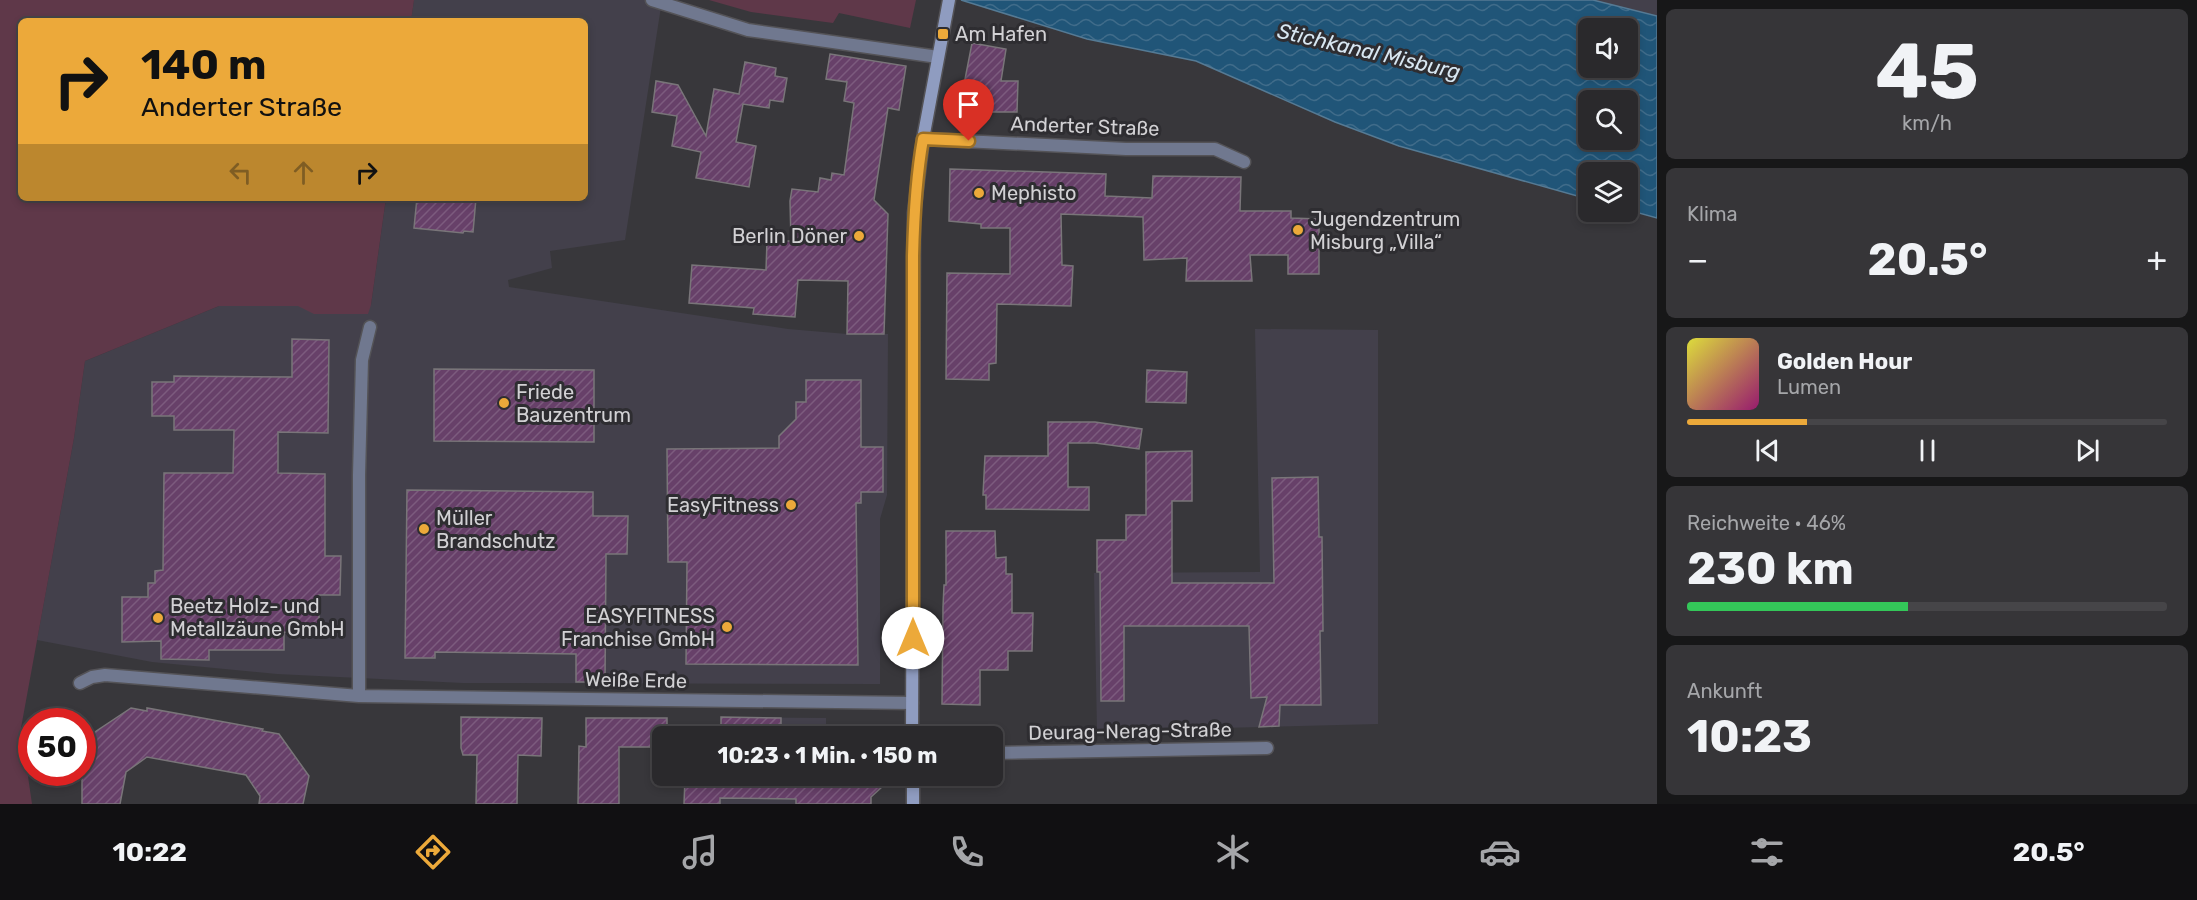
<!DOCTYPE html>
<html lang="de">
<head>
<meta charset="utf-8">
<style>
  :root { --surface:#2a292c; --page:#363538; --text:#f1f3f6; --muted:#a5a6a9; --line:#464548; --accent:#eca93a }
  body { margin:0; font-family:Rubik,sans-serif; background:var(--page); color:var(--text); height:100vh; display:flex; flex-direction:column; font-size:22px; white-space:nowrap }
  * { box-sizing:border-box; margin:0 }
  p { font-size:20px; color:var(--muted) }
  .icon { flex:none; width:33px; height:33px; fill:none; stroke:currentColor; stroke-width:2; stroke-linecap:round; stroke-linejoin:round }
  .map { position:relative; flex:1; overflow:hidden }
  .details { display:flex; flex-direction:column; gap:9px; padding:9px; background:#171718; width:540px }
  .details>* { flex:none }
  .top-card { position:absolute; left:18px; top:18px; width:570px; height:183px; border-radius:9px; box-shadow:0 3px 9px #0003,0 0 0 2px var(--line); background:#eca93a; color:#111; overflow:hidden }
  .buttons { position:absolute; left:1578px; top:18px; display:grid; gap:12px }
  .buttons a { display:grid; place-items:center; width:60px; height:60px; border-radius:9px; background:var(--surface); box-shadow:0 3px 9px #0003,0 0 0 2px var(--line); font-size:30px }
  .speed { position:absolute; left:18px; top:708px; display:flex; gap:12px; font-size:30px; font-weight:700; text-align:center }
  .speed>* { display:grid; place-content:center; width:78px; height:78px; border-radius:50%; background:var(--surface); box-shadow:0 3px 9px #0003,0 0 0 2px var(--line); line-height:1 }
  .speed .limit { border:9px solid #d22; background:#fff; color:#111 }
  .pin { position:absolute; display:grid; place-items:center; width:51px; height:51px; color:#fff; margin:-62px -26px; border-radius:50% 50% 50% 0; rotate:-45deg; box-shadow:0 0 6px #0007 }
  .pin .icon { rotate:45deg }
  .me { position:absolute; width:66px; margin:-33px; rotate:0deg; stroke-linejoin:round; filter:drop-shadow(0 0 4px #0008) }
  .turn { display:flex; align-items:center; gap:21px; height:126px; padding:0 24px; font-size:27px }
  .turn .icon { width:78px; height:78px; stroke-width:2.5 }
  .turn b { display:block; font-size:42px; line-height:51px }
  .lanes { display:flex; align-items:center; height:57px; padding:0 24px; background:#0003; justify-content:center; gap:30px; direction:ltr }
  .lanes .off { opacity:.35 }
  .big { font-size:45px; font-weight:700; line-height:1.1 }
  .details .card { flex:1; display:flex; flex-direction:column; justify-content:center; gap:9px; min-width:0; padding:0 21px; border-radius:9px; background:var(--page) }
  .details .dial { align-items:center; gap:0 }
  .dial b { font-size:78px; line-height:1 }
  .song { display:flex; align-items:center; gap:18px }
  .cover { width:72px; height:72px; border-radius:9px; background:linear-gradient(135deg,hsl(60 70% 55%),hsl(320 70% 35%)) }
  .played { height:6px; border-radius:3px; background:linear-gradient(90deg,var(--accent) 25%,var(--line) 25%) }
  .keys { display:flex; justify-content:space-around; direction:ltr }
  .heat { display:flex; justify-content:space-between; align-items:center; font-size:33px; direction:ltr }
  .charge { height:9px; border-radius:4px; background:linear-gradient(90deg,#34c759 46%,var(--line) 0) }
  .trip { position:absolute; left:652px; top:726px; width:351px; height:60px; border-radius:9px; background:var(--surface); box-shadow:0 3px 9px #0003,0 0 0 2px var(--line); font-weight:700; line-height:60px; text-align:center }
  .dock { display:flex; height:96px; justify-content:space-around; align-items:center; background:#111012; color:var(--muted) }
  .dock .icon { width:42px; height:42px }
  .dock .current { color:var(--accent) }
  .dock b { font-size:27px; color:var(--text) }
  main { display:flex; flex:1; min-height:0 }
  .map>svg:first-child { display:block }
  .built { fill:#43404b }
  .grass { fill:#5f3849 }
  .water { fill:url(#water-waves); stroke:#557a94; stroke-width:1.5; fill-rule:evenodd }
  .building { fill:url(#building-hatch); stroke:#797579; stroke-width:1.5 }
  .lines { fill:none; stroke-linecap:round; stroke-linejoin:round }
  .street-casing { stroke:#545357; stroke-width:15 }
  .secondary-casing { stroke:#545357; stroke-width:15 }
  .street { stroke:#70788f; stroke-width:12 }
  .secondary { stroke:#8f9cc0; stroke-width:12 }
  .route-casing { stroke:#996e26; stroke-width:15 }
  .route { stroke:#eca93a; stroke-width:10 }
  .poi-dot { fill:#eca93a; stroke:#2e2d31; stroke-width:2 }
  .labels { text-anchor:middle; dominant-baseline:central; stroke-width:6; stroke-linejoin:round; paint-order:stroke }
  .poi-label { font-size:20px; fill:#d2d1d4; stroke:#2e2d31; text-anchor:start }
  .street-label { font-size:20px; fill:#d2d1d4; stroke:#2e2d31 }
  .water-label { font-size:21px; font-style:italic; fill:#d8e7f2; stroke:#2e2d31 }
</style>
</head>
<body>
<main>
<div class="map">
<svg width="1657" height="804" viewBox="0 0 1657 804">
  <defs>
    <pattern id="water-waves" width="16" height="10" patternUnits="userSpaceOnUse" patternTransform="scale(1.5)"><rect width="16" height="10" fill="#205578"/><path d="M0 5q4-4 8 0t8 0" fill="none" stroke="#406c8a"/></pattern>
    <pattern id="building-hatch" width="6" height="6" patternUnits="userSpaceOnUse" patternTransform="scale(1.5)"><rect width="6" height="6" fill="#674069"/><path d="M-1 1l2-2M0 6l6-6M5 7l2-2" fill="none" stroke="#7c5b7e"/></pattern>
  </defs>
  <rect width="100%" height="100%" fill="#38373b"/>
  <path class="built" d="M414,0h248l-37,240 -75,11 2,17 -44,12 1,7 279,42 59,5h41l-1,161 -7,24v165l-417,-1 -186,-9 -125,-12 -115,-22 37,-202 11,-77 134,-55 152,-1 15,-107h199v-177h-174z
    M1593,0h64v16z
    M1255,329l123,1v394l-281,7 -3,-158 166,-1z
    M721,717l105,1v17l-105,1z
    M720,776h92v28h-92z"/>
  <path class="grass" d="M0,0h414l-3,21h-390v177h365l-15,107 -3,9h-54l-16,-8h-79l-134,55 -11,77 -53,290 11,76h-32z
    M709,0h207l-6,28 -71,-15 -6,10 -82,-11z"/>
  <path class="water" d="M961,0h632l64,16v202l-29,-8v-38h-40v27l-189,-53 -64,-24 -139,-61 -109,-22zM1588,28h40v40h-40zM1588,100h40v40h-40z"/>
  <path class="building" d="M972,43l34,6 -5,32h17l-1,31h-51l-6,-7z
    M830,54l76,12 -7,44 -11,-2 -14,92 14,14 -4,120h-37l1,-53 -50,-1 -3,37 -42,-3 1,-6 -65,-5 3,-38 74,5 1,-29h24l-1,-40 2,-12 26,3 2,-14 11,2 1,-7 12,2 10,-72 -10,-2 3,-19 -21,-3z
    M745,62l31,6 -1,8 12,2 -4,24 -13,-2 -1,8 -26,-4 -7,38 20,4 -7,41 -53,-9 5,-26 -29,-6 5,-30 -25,-4 4,-31 22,4 28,51 8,-47 25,5z
    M950,169l156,5 -1,22 47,2 1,-22 88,1 -1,34h51v7l28,1v55h-31v-19h-38l2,26h-66l1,-23 -43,2 -1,-43 -82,-3 1,51 11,1 -2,40 -74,-2 -1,59 -7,1v16l-43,-1 1,-106 63,1v-46h-29v-4l-32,-3z
    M417,198h59l-3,34 -9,-1 -1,2 -49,-5z
    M292,339l37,1 -1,93 -50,-1v41l47,1v82h16l-1,39h-21v38l-35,-1v18h-75v10l-48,-1v-18l-39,1v-45h26v-14h7v-12l8,-1 1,-97h69l1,-43h-60v-14h-22v-34h22v-6l118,1z
    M434,369l160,1v72l-160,-1z
    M1147,370l40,2 -1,31 -40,-1z
    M806,380h55v67h22v45h-22v11h-5l2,162 -172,-1 1,-102h-19l-1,-113 112,-1v-12l17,-17v-17h10z
    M1048,422h47l47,7 -3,20 -44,-6h-27v44h21v23l-103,-1v-14h-3l2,-39h63z
    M1192,451v50h-20v82h102l-2,-105 46,-1 1,60h3l1,94h-3l1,74h-41l-1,21 -20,1 8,-30 -16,1 -2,-72h-125v75h-23l-1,-129h-3v-32h29v-25h20v-63z
    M407,490l186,2v24h35l-1,38h-21l-1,128h-29v-28l-141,-2v6h-30z
    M946,531h49l1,27 10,-1v17h6v39h21l-1,38h-24v19h-28v35l-38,-1 1,-97 1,-22h2z
    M131,708l16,3v-3l116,21 -1,2 17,3 30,42 -6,28h-44l1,-8 -14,-21 -99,-18 -21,15 -6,32h-38v-54l5,1 2,-15z
    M461,717l81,1 -1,38 -23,-1 -1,49h-41l1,-49h-14l-2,-7z
    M721,717l60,1v18h-60z
    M586,718h81v18h-4v11h-44v57h-41l1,-58 7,1z
    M720,776h174l-23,21v7h-75v-5l-76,-1v6h-36l1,-26 35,1z"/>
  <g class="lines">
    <g class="street-casing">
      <path id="street" d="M652,0l96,30 190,27
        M923,139l203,10h89l29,13
        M80,683l12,-6 13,-2 254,21 553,7
        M359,696v-221l3,-115 8,-33
        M993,753l274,-5"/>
    </g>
    <g class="secondary-casing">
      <path id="secondary" d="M912,736l2,-523 9,-74 26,-139
        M913,776v28"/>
    </g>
    <use href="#street" class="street"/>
    <use href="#secondary" class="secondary"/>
  </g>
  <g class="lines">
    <g class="route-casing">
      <path id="route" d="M913,638v-382c1,-39 3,-78 10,-117l46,2"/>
    </g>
    <use href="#route" class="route"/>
  </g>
  <g class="poi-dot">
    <rect x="937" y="28" width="12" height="12" rx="3"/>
    <circle cx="979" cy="193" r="6"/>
    <circle cx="1298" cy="230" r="6"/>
    <circle cx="859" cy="236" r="6"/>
    <circle cx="504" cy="403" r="6"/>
    <circle cx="791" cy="505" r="6"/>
    <circle cx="424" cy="529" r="6"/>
    <circle cx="158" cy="618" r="6"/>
    <circle cx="727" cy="627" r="6"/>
  </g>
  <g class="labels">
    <g class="poi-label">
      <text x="955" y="34">Am Hafen</text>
      <text x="991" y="193">Mephisto</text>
      <text x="1310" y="219">Jugendzentrum<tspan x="1310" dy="23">Misburg „Villa“</tspan></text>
      <text x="847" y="236" text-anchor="end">Berlin Döner</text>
      <text x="516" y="392">Friede<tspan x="516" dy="23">Bauzentrum</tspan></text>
      <text x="779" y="505" text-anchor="end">EasyFitness</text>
      <text x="436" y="518">Müller<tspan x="436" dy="23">Brandschutz</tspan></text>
      <text x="170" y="606">Beetz Holz- und<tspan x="170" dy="23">Metallzäune GmbH</tspan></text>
      <text x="715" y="616" text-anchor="end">EASYFITNESS<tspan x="715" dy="23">Franchise GmbH</tspan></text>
    </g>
    <g class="street-label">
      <text transform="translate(1085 126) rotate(2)">Anderter Straße</text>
      <text transform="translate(636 680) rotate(1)">Weiße Erde</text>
      <text transform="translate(1130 731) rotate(-1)">Deurag-Nerag-Straße</text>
    </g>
    <g class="water-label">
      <text transform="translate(1369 51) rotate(13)">Stichkanal Misburg</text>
    </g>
  </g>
</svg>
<div class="buttons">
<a><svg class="icon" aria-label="sound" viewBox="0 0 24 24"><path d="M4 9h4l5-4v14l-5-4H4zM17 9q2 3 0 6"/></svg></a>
<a><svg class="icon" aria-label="search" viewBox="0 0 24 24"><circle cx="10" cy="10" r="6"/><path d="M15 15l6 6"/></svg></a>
<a><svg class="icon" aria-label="layers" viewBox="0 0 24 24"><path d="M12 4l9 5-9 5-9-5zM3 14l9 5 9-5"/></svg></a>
</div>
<div class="speed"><div class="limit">50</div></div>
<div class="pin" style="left:969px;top:141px;background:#d93025"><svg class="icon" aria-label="arrive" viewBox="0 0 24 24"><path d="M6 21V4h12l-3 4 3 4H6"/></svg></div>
<svg class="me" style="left:913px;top:638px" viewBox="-20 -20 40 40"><circle r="19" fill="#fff"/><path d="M0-13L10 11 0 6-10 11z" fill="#eca93a"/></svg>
<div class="trip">10:23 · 1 Min. · 150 m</div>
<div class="top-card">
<div class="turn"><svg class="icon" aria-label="right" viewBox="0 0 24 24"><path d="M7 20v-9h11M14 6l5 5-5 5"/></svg><div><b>140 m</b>Anderter Straße</div></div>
<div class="lanes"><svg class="icon off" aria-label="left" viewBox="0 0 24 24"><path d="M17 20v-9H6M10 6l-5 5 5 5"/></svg><svg class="icon off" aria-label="ahead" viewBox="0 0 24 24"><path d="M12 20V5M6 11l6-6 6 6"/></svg><svg class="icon" aria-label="right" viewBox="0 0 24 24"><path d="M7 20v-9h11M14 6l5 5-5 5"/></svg></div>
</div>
</div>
<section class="details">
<div class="card dial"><b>45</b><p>km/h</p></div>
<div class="card"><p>Klima</p>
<div class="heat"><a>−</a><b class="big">20.5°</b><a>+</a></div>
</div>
<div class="card">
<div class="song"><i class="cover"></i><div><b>Golden Hour</b><p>Lumen</p></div></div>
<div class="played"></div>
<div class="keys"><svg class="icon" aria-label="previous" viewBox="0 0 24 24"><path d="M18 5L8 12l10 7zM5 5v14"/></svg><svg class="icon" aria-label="pause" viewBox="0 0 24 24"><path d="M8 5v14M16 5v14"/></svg><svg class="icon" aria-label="next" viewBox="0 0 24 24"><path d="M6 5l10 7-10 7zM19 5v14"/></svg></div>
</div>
<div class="card"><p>Reichweite · 46%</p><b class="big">230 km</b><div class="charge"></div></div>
<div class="card"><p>Ankunft</p><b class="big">10:23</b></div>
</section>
</main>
<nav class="dock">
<b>10:22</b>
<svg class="icon current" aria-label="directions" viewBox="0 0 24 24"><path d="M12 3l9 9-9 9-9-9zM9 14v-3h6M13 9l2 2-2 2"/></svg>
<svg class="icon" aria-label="music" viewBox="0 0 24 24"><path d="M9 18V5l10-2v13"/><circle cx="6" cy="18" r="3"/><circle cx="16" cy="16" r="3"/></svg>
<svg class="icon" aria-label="phone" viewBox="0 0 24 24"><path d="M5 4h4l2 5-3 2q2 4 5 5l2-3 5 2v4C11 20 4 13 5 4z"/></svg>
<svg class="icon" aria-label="climate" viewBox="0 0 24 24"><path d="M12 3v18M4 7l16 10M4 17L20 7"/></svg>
<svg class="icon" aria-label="car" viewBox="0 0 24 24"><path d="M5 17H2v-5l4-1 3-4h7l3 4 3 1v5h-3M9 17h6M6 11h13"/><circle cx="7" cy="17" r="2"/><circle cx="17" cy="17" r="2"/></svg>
<svg class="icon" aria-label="filters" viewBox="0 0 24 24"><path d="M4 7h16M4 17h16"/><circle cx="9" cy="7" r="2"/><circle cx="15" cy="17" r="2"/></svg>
<b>20.5°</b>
</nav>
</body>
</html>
